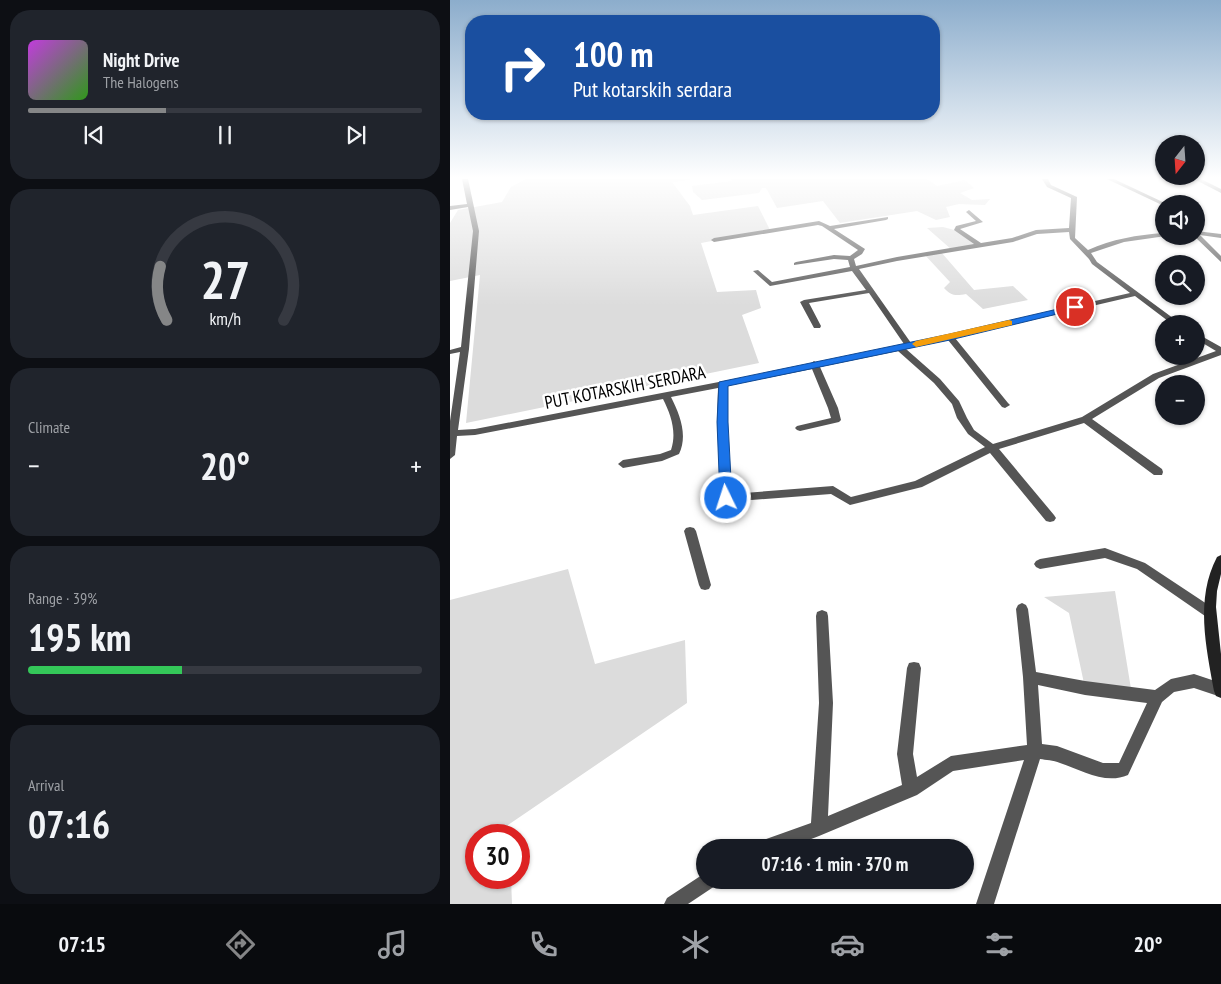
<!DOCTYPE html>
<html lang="en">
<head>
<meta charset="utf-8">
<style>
  :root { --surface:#171b24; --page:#20242c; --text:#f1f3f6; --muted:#9ea1a6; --line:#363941; --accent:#858687 }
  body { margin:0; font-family:"PT Sans Narrow",sans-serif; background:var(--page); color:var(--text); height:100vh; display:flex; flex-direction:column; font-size:19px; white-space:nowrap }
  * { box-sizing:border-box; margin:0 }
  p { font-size:16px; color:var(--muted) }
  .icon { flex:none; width:28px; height:28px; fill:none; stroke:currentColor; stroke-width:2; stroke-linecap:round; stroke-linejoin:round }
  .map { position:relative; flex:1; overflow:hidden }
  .drawer { display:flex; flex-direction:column; gap:10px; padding:10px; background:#0d0f14; width:450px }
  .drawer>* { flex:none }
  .hud { position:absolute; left:15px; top:15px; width:475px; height:105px; border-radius:20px; box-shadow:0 1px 4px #0004; background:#1a4fa0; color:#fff; overflow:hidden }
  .needle { width:32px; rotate:197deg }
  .tools { position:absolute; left:705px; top:135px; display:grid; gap:10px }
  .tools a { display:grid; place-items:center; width:50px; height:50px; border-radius:50%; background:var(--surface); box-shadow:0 1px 4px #0004; font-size:25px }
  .speed { position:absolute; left:15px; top:824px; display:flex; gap:10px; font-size:25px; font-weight:700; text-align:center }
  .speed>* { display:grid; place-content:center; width:65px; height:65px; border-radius:50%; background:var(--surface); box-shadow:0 1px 4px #0004; line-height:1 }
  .speed .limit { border:8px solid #d22; background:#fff; color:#111 }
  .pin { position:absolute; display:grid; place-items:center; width:42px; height:42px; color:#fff; margin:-21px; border:2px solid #fff; border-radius:50%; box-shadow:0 1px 5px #0007 }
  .me { position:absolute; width:55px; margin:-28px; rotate:356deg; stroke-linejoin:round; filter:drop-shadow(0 0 4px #0008) }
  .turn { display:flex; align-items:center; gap:18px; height:105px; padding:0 25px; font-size:22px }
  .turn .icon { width:65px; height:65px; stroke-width:2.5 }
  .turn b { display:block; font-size:35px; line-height:42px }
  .big { font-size:38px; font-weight:700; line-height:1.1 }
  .drawer .tile { flex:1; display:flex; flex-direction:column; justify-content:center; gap:8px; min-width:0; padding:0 18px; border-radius:20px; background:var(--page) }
  .drawer .dial { align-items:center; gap:0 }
  .dial svg { height:130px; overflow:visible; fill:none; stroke:var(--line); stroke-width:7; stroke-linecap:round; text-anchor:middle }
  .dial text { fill:var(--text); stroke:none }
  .song { display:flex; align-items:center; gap:15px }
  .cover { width:60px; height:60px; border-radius:8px; background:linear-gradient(135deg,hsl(290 70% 55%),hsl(110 70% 35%)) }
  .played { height:5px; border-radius:2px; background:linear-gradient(90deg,var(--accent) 35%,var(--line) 35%) }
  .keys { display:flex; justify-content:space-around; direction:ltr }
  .heat { display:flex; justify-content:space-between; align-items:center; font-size:28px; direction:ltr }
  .charge { height:8px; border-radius:4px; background:linear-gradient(90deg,#34c759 39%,var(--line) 0) }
  .trip { position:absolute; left:246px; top:839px; width:278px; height:50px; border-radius:25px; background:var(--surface); box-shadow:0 1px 4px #0004; font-weight:700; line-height:50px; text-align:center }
  .tab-bar { display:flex; height:80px; justify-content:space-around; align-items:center; background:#090b0e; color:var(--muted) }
  .tab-bar .icon { width:35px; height:35px }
  .tab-bar .selected { color:var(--accent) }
  .tab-bar b { font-size:22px; color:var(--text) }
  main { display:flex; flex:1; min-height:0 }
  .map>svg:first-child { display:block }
  .green { fill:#dcdcdc }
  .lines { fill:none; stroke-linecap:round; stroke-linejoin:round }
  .street { fill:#555; fill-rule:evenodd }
  .secondary { fill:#222; fill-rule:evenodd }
  .route { fill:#1a73e8; stroke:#114b97 }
  .slow { fill:#f59e0b }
  .labels { text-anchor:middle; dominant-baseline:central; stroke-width:5; stroke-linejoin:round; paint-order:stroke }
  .street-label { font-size:18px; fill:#000; stroke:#fff }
</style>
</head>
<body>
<main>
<section class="drawer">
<div class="tile">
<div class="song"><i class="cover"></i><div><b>Night Drive</b><p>The Halogens</p></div></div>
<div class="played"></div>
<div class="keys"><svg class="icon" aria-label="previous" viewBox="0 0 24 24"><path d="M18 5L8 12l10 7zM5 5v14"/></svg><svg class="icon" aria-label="pause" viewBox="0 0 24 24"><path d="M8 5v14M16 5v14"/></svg><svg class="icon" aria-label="next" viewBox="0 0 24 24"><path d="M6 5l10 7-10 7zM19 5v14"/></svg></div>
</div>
<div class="tile dial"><svg viewBox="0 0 100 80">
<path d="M14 69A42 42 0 1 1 86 69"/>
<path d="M14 69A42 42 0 0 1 10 36" stroke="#858687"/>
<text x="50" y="56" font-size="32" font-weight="700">27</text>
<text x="50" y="72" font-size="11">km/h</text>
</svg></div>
<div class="tile"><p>Climate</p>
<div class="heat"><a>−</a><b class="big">20°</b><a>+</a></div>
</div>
<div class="tile"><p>Range · 39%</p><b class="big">195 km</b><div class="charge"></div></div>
<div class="tile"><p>Arrival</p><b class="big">07:16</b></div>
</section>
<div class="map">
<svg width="771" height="904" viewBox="0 0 771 904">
  <rect width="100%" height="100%" fill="#fff"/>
  <path class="green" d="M76,179h171l-25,3 18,24 3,9 65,-9 12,24 -69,13 16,49 39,-2 5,18 -19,7 17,48 -293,60 14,-148 -30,6v-58l8,-13 44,-8 9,-15z
    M281,179h196l10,7 28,-6 9,8 -14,5 12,7 18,-1 -5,6 -26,-1 -13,3 4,10 -14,3 -19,-9 -77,12 -17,-22 -46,7 -11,-20h-4l-3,5 -57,7 -9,-8 -1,-6 40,-5z
    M493,227l15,4 18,15 -24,4 -25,-22z
    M491,252l33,38 39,-4 15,14 -45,9 -17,-15c-10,2 -15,2 -22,-6l6,-6 -26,-28z
    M118,569l27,95 90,-24 2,63 -179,122v10h-32v43h35l1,26h-62v-304z
    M665,591l17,104 -47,-7 -16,-75 -25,-16z"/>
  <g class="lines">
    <path class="street" d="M12,179h6l11,52 -10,118 -11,81 17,-1 296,-57 39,-8 4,-3 3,2 87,-19 -35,-51 -60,10 12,23 -1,2h-6l-14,-26 4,-2 62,-10 -14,-19 -82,15 -17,-15 5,-1 14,12 78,-15 -2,-7 -14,-1 -40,6v-2l2,-1 38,-7 16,1 8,-6 -36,-24 -4,-1 -104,17 -3,-2 3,-2 105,-17 11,5 58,-9v2l-2,1 -52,9 31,20 -3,5 -8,5 2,7 41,-9 77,-13 -20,-14 2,-4 20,-5 -10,-9 3,-2 14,12 -23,7 21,14 31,-5 24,-8 33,-2 2,-30 -24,-11 -5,-8h6l3,6 26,12 -2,41 13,12c24,-11 49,-15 76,-17v3h2l-42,6 -33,11 6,9 84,62h-9l-37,-28 -180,42 53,65 2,2 -5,3 -3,-1 -54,-67 -42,9 34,30 19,22 8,17 7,12 19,14 89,-27 71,-43 63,-23 -20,-12v-6l25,14v8l-62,23 -67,41 70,50 1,3 -1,3h-8l-70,-52 -85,26 55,66 2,3 -2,3 -4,1 -4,-1 -56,-68 -68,34 -72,18 -19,-11 -105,8 -4,-1 -1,-3 -4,-76 1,-34 -47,9c9,18 17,38 8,57l-17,7 -39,7 -5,-4 5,-4 37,-6 11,-4c6,-18 0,-35 -8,-51l-188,36 -18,1 -2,19 -5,4v-38l10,-69 -10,2v-4l11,-3 12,-116 -5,-24 -18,3v-4l17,-2zM619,232l1,7 19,20 3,5 38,29 -219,50 -52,-74 38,-8 116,-19 24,-8zM448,351l36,32 18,21 5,14 11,16 17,13 -70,34 -64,16 -18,-11 -102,8 -4,-72v-36l85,-17 16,39 3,10 -34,8 -2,2 2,2 3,1 39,-9 2,-2 -3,-12 -18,-41z
      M657,179h7l53,25 -5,1z
      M732,179h10l-3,2z
      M744,179h7l20,10v4z
      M746,231l25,3v4l-21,-3 21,21v6l-27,-26h2z
      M240,527l4,1 2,3 15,54 -2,4 -4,1 -4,-1 -2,-4 -15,-54 2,-3z
      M655,548l40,15 68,45 2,4 -2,4 -4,2 -4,-2 -68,-47 -32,-11 -65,11 -4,-2 -2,-3 2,-3 4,-2z
      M572,603l4,2 2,4 8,63 49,9 70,9 16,-11 23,-5 27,9v14l-27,-9 -20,4 -12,10 -34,73c-23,10 -46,-5 -68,-12 -7,-3 -14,-3 -20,-4l-46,145h-18l48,-144 -71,11 -36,24 -98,41 -31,12h-32l2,-6 53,-19 8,-120 -3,-87 1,-4 5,-2 5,2 1,4 5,87 -5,113 74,-31 -5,-31 10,-86 2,-5 5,-1 5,1 2,5 -8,86 4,23 34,-21 76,-11 -4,-68 -7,-68 2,-4zM588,685l47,10 62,8 -28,60h-16l-46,-17 -15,-2z
      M255,873v7h13l-3,6 -27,18h-24l3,-6z"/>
    <path class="secondary" d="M771,555v19l-4,17 -1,16 5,47v44l-5,-2 -2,-5c-8,-45 -19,-92 3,-134z"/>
  </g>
  <linearGradient id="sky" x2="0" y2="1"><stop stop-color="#8cadcc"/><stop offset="0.58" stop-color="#fff"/><stop offset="1" stop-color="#fff" stop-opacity="0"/></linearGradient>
  <rect width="771" height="306" fill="url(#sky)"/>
  <path class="route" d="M625,305l3,1v3l-128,31 -222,46v36l4,76 -2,3h-8l-2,-3 -3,-76 2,-40 231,-48z"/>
  <path class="slow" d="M559,320l3,1v4l-96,22 -4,-3 4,-3z"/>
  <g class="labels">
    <g class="street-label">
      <text transform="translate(175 387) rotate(-11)">PUT KOTARSKIH SERDARA</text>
    </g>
  </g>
</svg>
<div class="tools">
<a><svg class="needle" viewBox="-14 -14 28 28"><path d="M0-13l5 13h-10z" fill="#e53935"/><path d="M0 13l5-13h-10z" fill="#9ea1a6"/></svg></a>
<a><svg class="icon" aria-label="sound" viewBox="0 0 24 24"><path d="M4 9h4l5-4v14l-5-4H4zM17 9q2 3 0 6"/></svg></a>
<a><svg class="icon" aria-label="search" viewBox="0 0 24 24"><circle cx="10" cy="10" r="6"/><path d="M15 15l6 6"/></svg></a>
<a>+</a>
<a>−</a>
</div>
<div class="speed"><div class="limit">30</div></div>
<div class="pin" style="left:625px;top:307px;background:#d93025"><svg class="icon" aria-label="arrive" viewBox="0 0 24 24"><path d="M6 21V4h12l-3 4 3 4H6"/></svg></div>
<svg class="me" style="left:276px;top:498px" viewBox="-20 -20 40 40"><circle r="17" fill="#1a73e8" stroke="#fff" stroke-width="3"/><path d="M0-11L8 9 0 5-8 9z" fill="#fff"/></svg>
<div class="trip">07:16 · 1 min · 370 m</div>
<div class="hud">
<div class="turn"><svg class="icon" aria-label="right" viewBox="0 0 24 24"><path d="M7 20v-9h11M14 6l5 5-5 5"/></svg><div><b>100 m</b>Put kotarskih serdara</div></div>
</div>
</div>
</main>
<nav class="tab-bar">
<b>07:15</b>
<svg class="icon selected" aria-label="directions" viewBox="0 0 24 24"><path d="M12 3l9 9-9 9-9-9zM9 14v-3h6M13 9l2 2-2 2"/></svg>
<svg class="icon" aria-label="music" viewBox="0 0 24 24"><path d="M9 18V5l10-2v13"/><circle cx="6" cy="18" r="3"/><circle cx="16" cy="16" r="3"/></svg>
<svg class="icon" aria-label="phone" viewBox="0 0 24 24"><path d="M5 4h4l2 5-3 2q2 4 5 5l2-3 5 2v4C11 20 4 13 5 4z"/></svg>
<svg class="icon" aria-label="climate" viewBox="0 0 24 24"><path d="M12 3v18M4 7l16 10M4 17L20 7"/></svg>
<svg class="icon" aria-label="car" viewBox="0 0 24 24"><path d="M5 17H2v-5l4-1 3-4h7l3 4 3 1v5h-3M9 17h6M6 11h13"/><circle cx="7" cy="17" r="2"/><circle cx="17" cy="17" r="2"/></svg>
<svg class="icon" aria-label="filters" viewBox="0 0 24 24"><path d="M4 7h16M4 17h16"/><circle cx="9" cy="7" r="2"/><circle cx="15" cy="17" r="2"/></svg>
<b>20°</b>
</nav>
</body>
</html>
